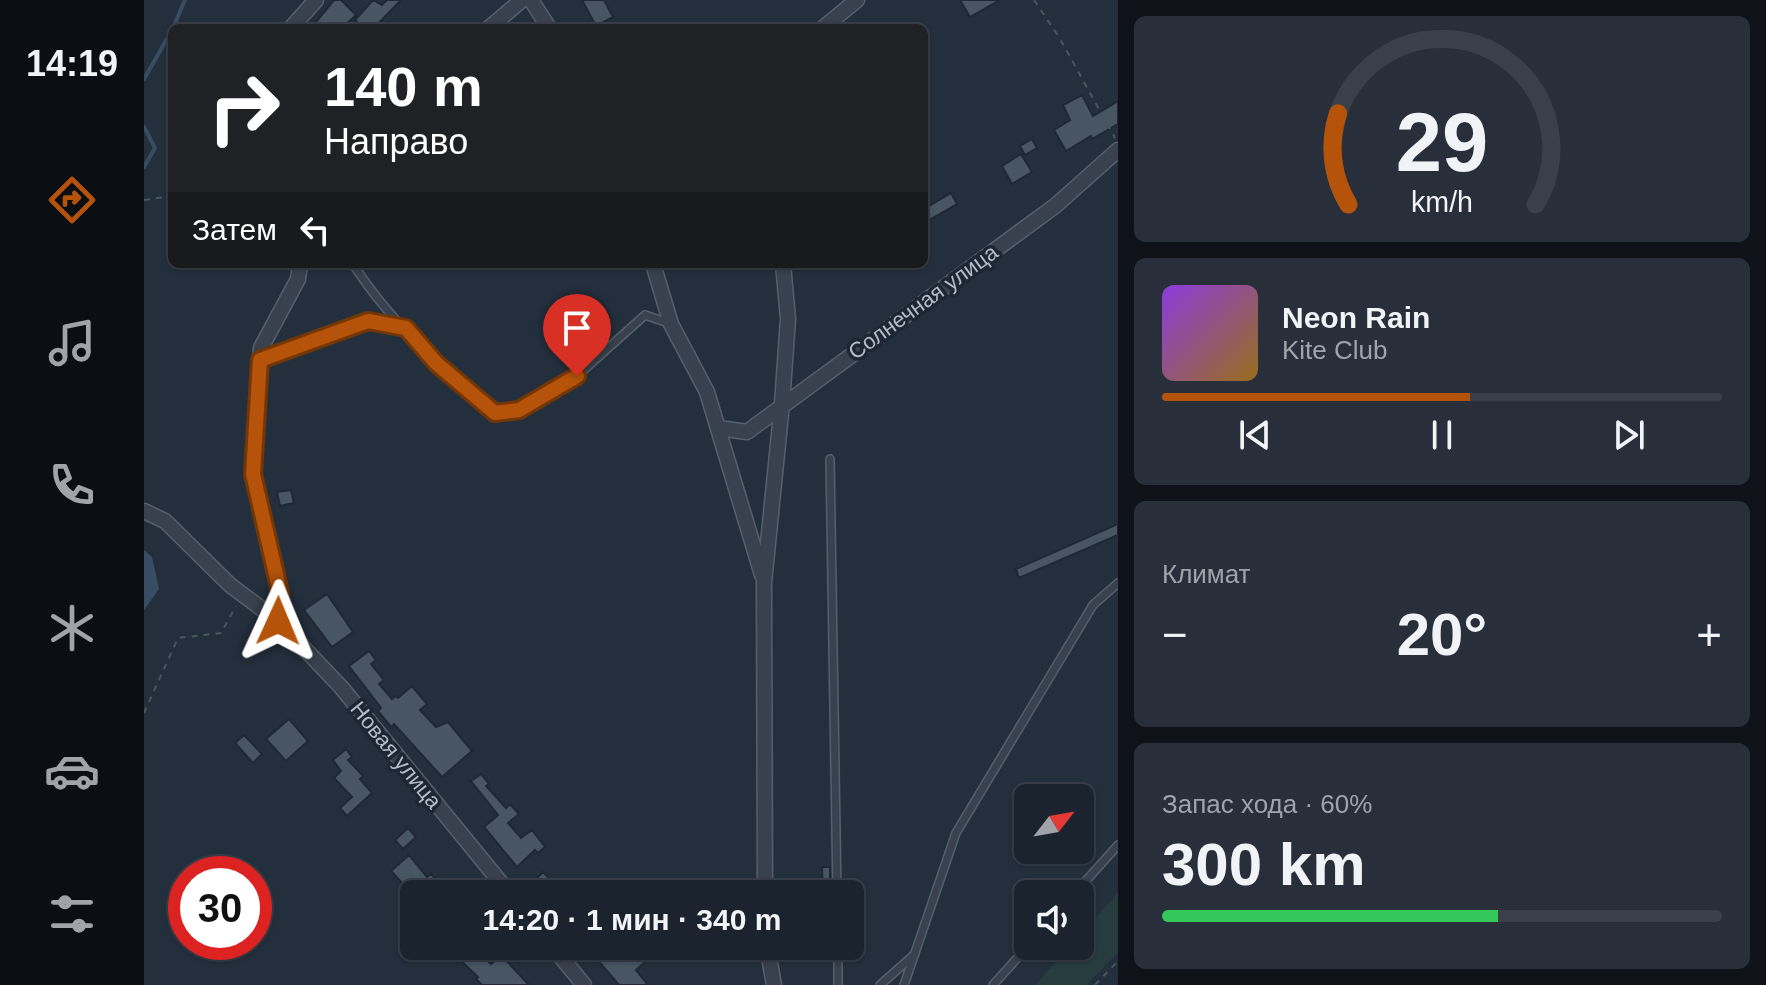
<!DOCTYPE html>
<html lang="ru">
<head>
<meta charset="utf-8">
<style>
  :root { --surface:#1b232e; --page:#282f3a; --text:#f1f3f6; --muted:#a0a4aa; --line:#39404a; --accent:#b45309 }
  body { margin:0; font-family:Helvetica,sans-serif; background:var(--page); color:var(--text); height:100vh; display:flex; flex-direction:column; font-size:30px; white-space:nowrap }
  * { box-sizing:border-box; margin:0 }
  p { font-size:26px; color:var(--muted) }
  .icon { flex:none; width:44px; height:44px; fill:none; stroke:currentColor; stroke-width:2; stroke-linecap:round; stroke-linejoin:round }
  .map { position:relative; flex:1; overflow:hidden }
  .side { display:flex; flex-direction:column; gap:16px; padding:16px; background:#0f1319; width:648px }
  .side>* { flex:none }
  .hud { position:absolute; left:24px; top:24px; width:760px; height:244px; border-radius:12px; box-shadow:0 2px 6px #0004,0 0 0 2px var(--line); background:#202124; color:#fff; overflow:hidden }
  .needle { width:52px; rotate:59deg }
  .controls { position:absolute; left:870px; top:784px; display:grid; gap:16px }
  .controls a { display:grid; place-items:center; width:80px; height:80px; border-radius:12px; background:var(--surface); box-shadow:0 2px 6px #0004,0 0 0 2px var(--line); font-size:40px }
  .speed { position:absolute; left:24px; top:856px; display:flex; gap:16px; font-size:40px; font-weight:700; text-align:center }
  .speed>* { display:grid; place-content:center; width:104px; height:104px; border-radius:50%; background:var(--surface); box-shadow:0 2px 6px #0004,0 0 0 2px var(--line); line-height:1 }
  .speed .limit { border:12px solid #d22; background:#fff; color:#111 }
  .pin { position:absolute; display:grid; place-items:center; width:68px; height:68px; color:#fff; margin:-82px -34px; border-radius:50% 50% 50% 0; rotate:-45deg; box-shadow:0 0 8px #0007 }
  .pin .icon { rotate:45deg }
  .me { position:absolute; width:88px; margin:-44px; rotate:1deg; stroke-linejoin:round; filter:drop-shadow(0 0 6px #0008) }
  .turn { display:flex; align-items:center; gap:28px; height:168px; padding:0 24px; font-size:36px }
  .turn .icon { width:104px; height:104px; stroke-width:2.5 }
  .turn b { display:block; font-size:56px; line-height:68px }
  .then { display:flex; align-items:center; height:76px; padding:0 24px; background:#0003; gap:16px; font-size:30px }
  .big { font-size:60px; font-weight:700; line-height:1.1 }
  .side .widget { flex:1; display:flex; flex-direction:column; justify-content:center; gap:12px; min-width:0; padding:0 28px; border-radius:12px; background:var(--page) }
  .side .dial { align-items:center; gap:0 }
  .dial svg { height:208px; overflow:visible; fill:none; stroke:var(--line); stroke-width:7; stroke-linecap:round; text-anchor:middle }
  .dial text { fill:var(--text); stroke:none }
  .song { display:flex; align-items:center; gap:24px }
  .cover { width:96px; height:96px; border-radius:12px; background:linear-gradient(135deg,hsl(270 70% 55%),hsl(40 70% 35%)) }
  .played { height:8px; border-radius:4px; background:linear-gradient(90deg,var(--accent) 55%,var(--line) 55%) }
  .keys { display:flex; justify-content:space-around; direction:ltr }
  .heat { display:flex; justify-content:space-between; align-items:center; font-size:44px; direction:ltr }
  .charge { height:12px; border-radius:6px; background:linear-gradient(90deg,#34c759 60%,var(--line) 0) }
  .trip { position:absolute; left:256px; top:880px; width:464px; height:80px; border-radius:12px; background:var(--surface); box-shadow:0 2px 6px #0004,0 0 0 2px var(--line); font-weight:700; line-height:80px; text-align:center }
  main { display:flex; flex:1; min-height:0 }
  .tabs { display:flex; flex-direction:column; width:144px; justify-content:space-around; align-items:center; background:#0b0e12; color:var(--muted) }
  .tabs .icon { width:56px; height:56px }
  .tabs .on { color:var(--accent) }
  .tabs b { font-size:36px; color:var(--text) }
  .map>svg:first-child { display:block }
  .green { fill:#263c3e }
  .water { fill:#384c64 }
  .lines { fill:none; stroke-linecap:round; stroke-linejoin:round }
  .stream { stroke:#384c64; stroke-width:4 }
  .building { fill:#485563; stroke:#1f2834; stroke-width:2 }
  .lane-casing { stroke:#565f6b; stroke-width:10 }
  .street-casing { stroke:#565f6b; stroke-width:17 }
  .path { stroke:#44595b; stroke-width:2; stroke-dasharray:6 6; stroke-linecap:butt }
  .lane { stroke:#38414d; stroke-width:7 }
  .street { stroke:#38414d; stroke-width:14 }
  .route-casing { stroke:#753606; stroke-width:20 }
  .route { stroke:#b45309; stroke-width:14 }
  .labels { text-anchor:middle; dominant-baseline:central; stroke-width:7; stroke-linejoin:round; paint-order:stroke }
  .street-label { font-size:22px; fill:#b4bcc8; stroke:#1d2632 }
</style>
</head>
<body>
<main>
<nav class="tabs">
<b>14:19</b>
<svg class="icon on" aria-label="directions" viewBox="0 0 24 24"><path d="M12 3l9 9-9 9-9-9zM9 14v-3h6M13 9l2 2-2 2"/></svg>
<svg class="icon" aria-label="music" viewBox="0 0 24 24"><path d="M9 18V5l10-2v13"/><circle cx="6" cy="18" r="3"/><circle cx="16" cy="16" r="3"/></svg>
<svg class="icon" aria-label="phone" viewBox="0 0 24 24"><path d="M5 4h4l2 5-3 2q2 4 5 5l2-3 5 2v4C11 20 4 13 5 4z"/></svg>
<svg class="icon" aria-label="climate" viewBox="0 0 24 24"><path d="M12 3v18M4 7l16 10M4 17L20 7"/></svg>
<svg class="icon" aria-label="car" viewBox="0 0 24 24"><path d="M5 17H2v-5l4-1 3-4h7l3 4 3 1v5h-3M9 17h6M6 11h13"/><circle cx="7" cy="17" r="2"/><circle cx="17" cy="17" r="2"/></svg>
<svg class="icon" aria-label="filters" viewBox="0 0 24 24"><path d="M4 7h16M4 17h16"/><circle cx="9" cy="7" r="2"/><circle cx="15" cy="17" r="2"/></svg>
</nav>
<div class="map">
<svg width="974" height="985" viewBox="0 0 974 985">
  <rect width="100%" height="100%" fill="#242f3d"/>
  <path class="green" d="M974,893v59l-31,33h-52l35,-39h10v-11z"/>
  <path class="water" d="M0,550l8,7 7,32 -15,21z"/>
  <g class="lines">
    <path class="stream" d="M29,28l12,-28
      M0,79l28,-49
      M0,127l11,21 -11,19"/>
  </g>
  <path class="building" d="M190,0h7l15,15 -14,13h-31z
    M229,0l9,5 5,-5h14l-27,28h-11l-8,-8z
    M438,0h22l9,17 -17,9z
    M816,0h40l-30,17z
    M938,95l11,21 25,-15v23l-26,15 -1,-3 -25,15 -12,-21 16,-10 -7,-15z
    M888,139l5,9 -12,7 -5,-9z
    M877,154l11,18 -20,12 -10,-18z
    M807,193l6,11 -33,19v-14z
    M147,490l3,13 -14,3 -3,-14z
    M974,524v11l-99,43 -3,-9z
    M183,594l26,38 -21,15 -28,-37z
    M225,651l7,9 -5,4 13,16 -5,4 13,15 3,-3 3,2 14,-12 15,18 -7,6 16,17 12,-5 24,29 -30,26 -48,-53 -3,3 -13,-16 3,-3 -32,-42z
    M145,719l19,22 -22,20 -20,-22z
    M100,735l18,19 -9,9 -18,-20z
    M202,749l6,8 -4,3 15,16 -3,3 12,14 -25,23 -7,-8 12,-11 -18,-19 7,-7 -8,-11z
    M337,774l8,10 -3,2 20,22 4,-4 9,10 -11,9 13,15 11,-8 13,17 -7,6 -3,-3 -18,17 -33,-40 14,-12 -27,-34z
    M264,828l8,9 -13,12 -8,-9z
    M265,855l18,22 4,-3 8,10 -12,10h-15l-21,-23z
    M678,867h8v27h-7z
    M399,872l13,14 6,-4 10,12h-29l-11,-11z
    M317,946h12l18,18 10,-9 28,30h-47l-6,-6 2,-2 -24,-23z
    M465,947l12,14 15,-13 11,12 -11,10 12,15h-29l-23,-27z"/>
  <g class="lines">
    <g class="lane-casing">
      <path id="lane" d="M209,264c37,58 90,105 142,149l24,-3 58,-34 68,-61 26,9
        M116,360l108,-39 38,7
        M686,459l7,435
        M930,894l44,-49
        M694,946v39
        M736,985l35,-31
        M760,985l52,-152 137,-228 25,-22
        M849,985l35,-39"/>
    </g>
    <g class="street-casing">
      <path id="street" d="M387,0l18,28
        M147,28l25,-28
        M345,28l33,-28
        M679,28l34,-28
        M509,264l18,60 36,68 55,183
        M575,428l28,4 308,-226 63,-56
        M0,511l21,10 65,64 48,36 63,66 169,207
        M134,621l2,-29 -27,-118 7,-114 1,-12 37,-69 2,-15
        M621,894l-1,-311 18,-179 6,-85 -5,-55
        M408,946l32,39
        M623,946l7,39"/>
    </g>
    <path class="path" d="M890,0l25,37 56,101
      M0,200l28,-4
      M0,713l34,-75 43,-5 15,-27
      M951,985l23,-24"/>
    <use href="#lane" class="lane"/>
    <use href="#street" class="street"/>
  </g>
  <g class="lines">
    <g class="route-casing">
      <path id="route" d="M134,621l2,-29 -27,-118 7,-114 108,-39 38,7 30,35 59,50 24,-3 58,-34"/>
    </g>
    <use href="#route" class="route"/>
  </g>
  <g class="labels">
    <g class="street-label">
      <text transform="translate(779 302) rotate(-36)">Солнечная улица</text>
      <text transform="translate(252 755) rotate(51)">Новая улица</text>
    </g>
  </g>
</svg>
<div class="controls">
<a><svg class="needle" viewBox="-14 -14 28 28"><path d="M0-13l5 13h-10z" fill="#e53935"/><path d="M0 13l5-13h-10z" fill="#a0a4aa"/></svg></a>
<a><svg class="icon" aria-label="sound" viewBox="0 0 24 24"><path d="M4 9h4l5-4v14l-5-4H4zM17 9q2 3 0 6"/></svg></a>
</div>
<div class="speed"><div class="limit">30</div></div>
<div class="pin" style="left:433px;top:376px;background:#d93025"><svg class="icon" aria-label="arrive" viewBox="0 0 24 24"><path d="M6 21V4h12l-3 4 3 4H6"/></svg></div>
<svg class="me" style="left:134px;top:621px" viewBox="-20 -20 40 40"><path d="M0-17L14 15 0 8-14 15z" fill="#b45309" stroke="#fff" stroke-width="4"/></svg>
<div class="trip">14:20 · 1 мин · 340 m</div>
<div class="hud">
<div class="turn"><svg class="icon" aria-label="right" viewBox="0 0 24 24"><path d="M7 20v-9h11M14 6l5 5-5 5"/></svg><div><b>140 m</b>Направо</div></div>
<div class="then">Затем<svg class="icon" aria-label="left" viewBox="0 0 24 24"><path d="M17 20v-9H6M10 6l-5 5 5 5"/></svg></div>
</div>
</div>
<section class="side">
<div class="widget dial"><svg viewBox="0 0 100 80">
<path d="M14 69A42 42 0 1 1 86 69"/>
<path d="M14 69A42 42 0 0 1 10 34" stroke="#b45309"/>
<text x="50" y="56" font-size="32" font-weight="700">29</text>
<text x="50" y="72" font-size="11">km/h</text>
</svg></div>
<div class="widget">
<div class="song"><i class="cover"></i><div><b>Neon Rain</b><p>Kite Club</p></div></div>
<div class="played"></div>
<div class="keys"><svg class="icon" aria-label="previous" viewBox="0 0 24 24"><path d="M18 5L8 12l10 7zM5 5v14"/></svg><svg class="icon" aria-label="pause" viewBox="0 0 24 24"><path d="M8 5v14M16 5v14"/></svg><svg class="icon" aria-label="next" viewBox="0 0 24 24"><path d="M6 5l10 7-10 7zM19 5v14"/></svg></div>
</div>
<div class="widget"><p>Климат</p>
<div class="heat"><a>−</a><b class="big">20°</b><a>+</a></div>
</div>
<div class="widget"><p>Запас хода · 60%</p><b class="big">300 km</b><div class="charge"></div></div>
</section>
</main>
</body>
</html>
